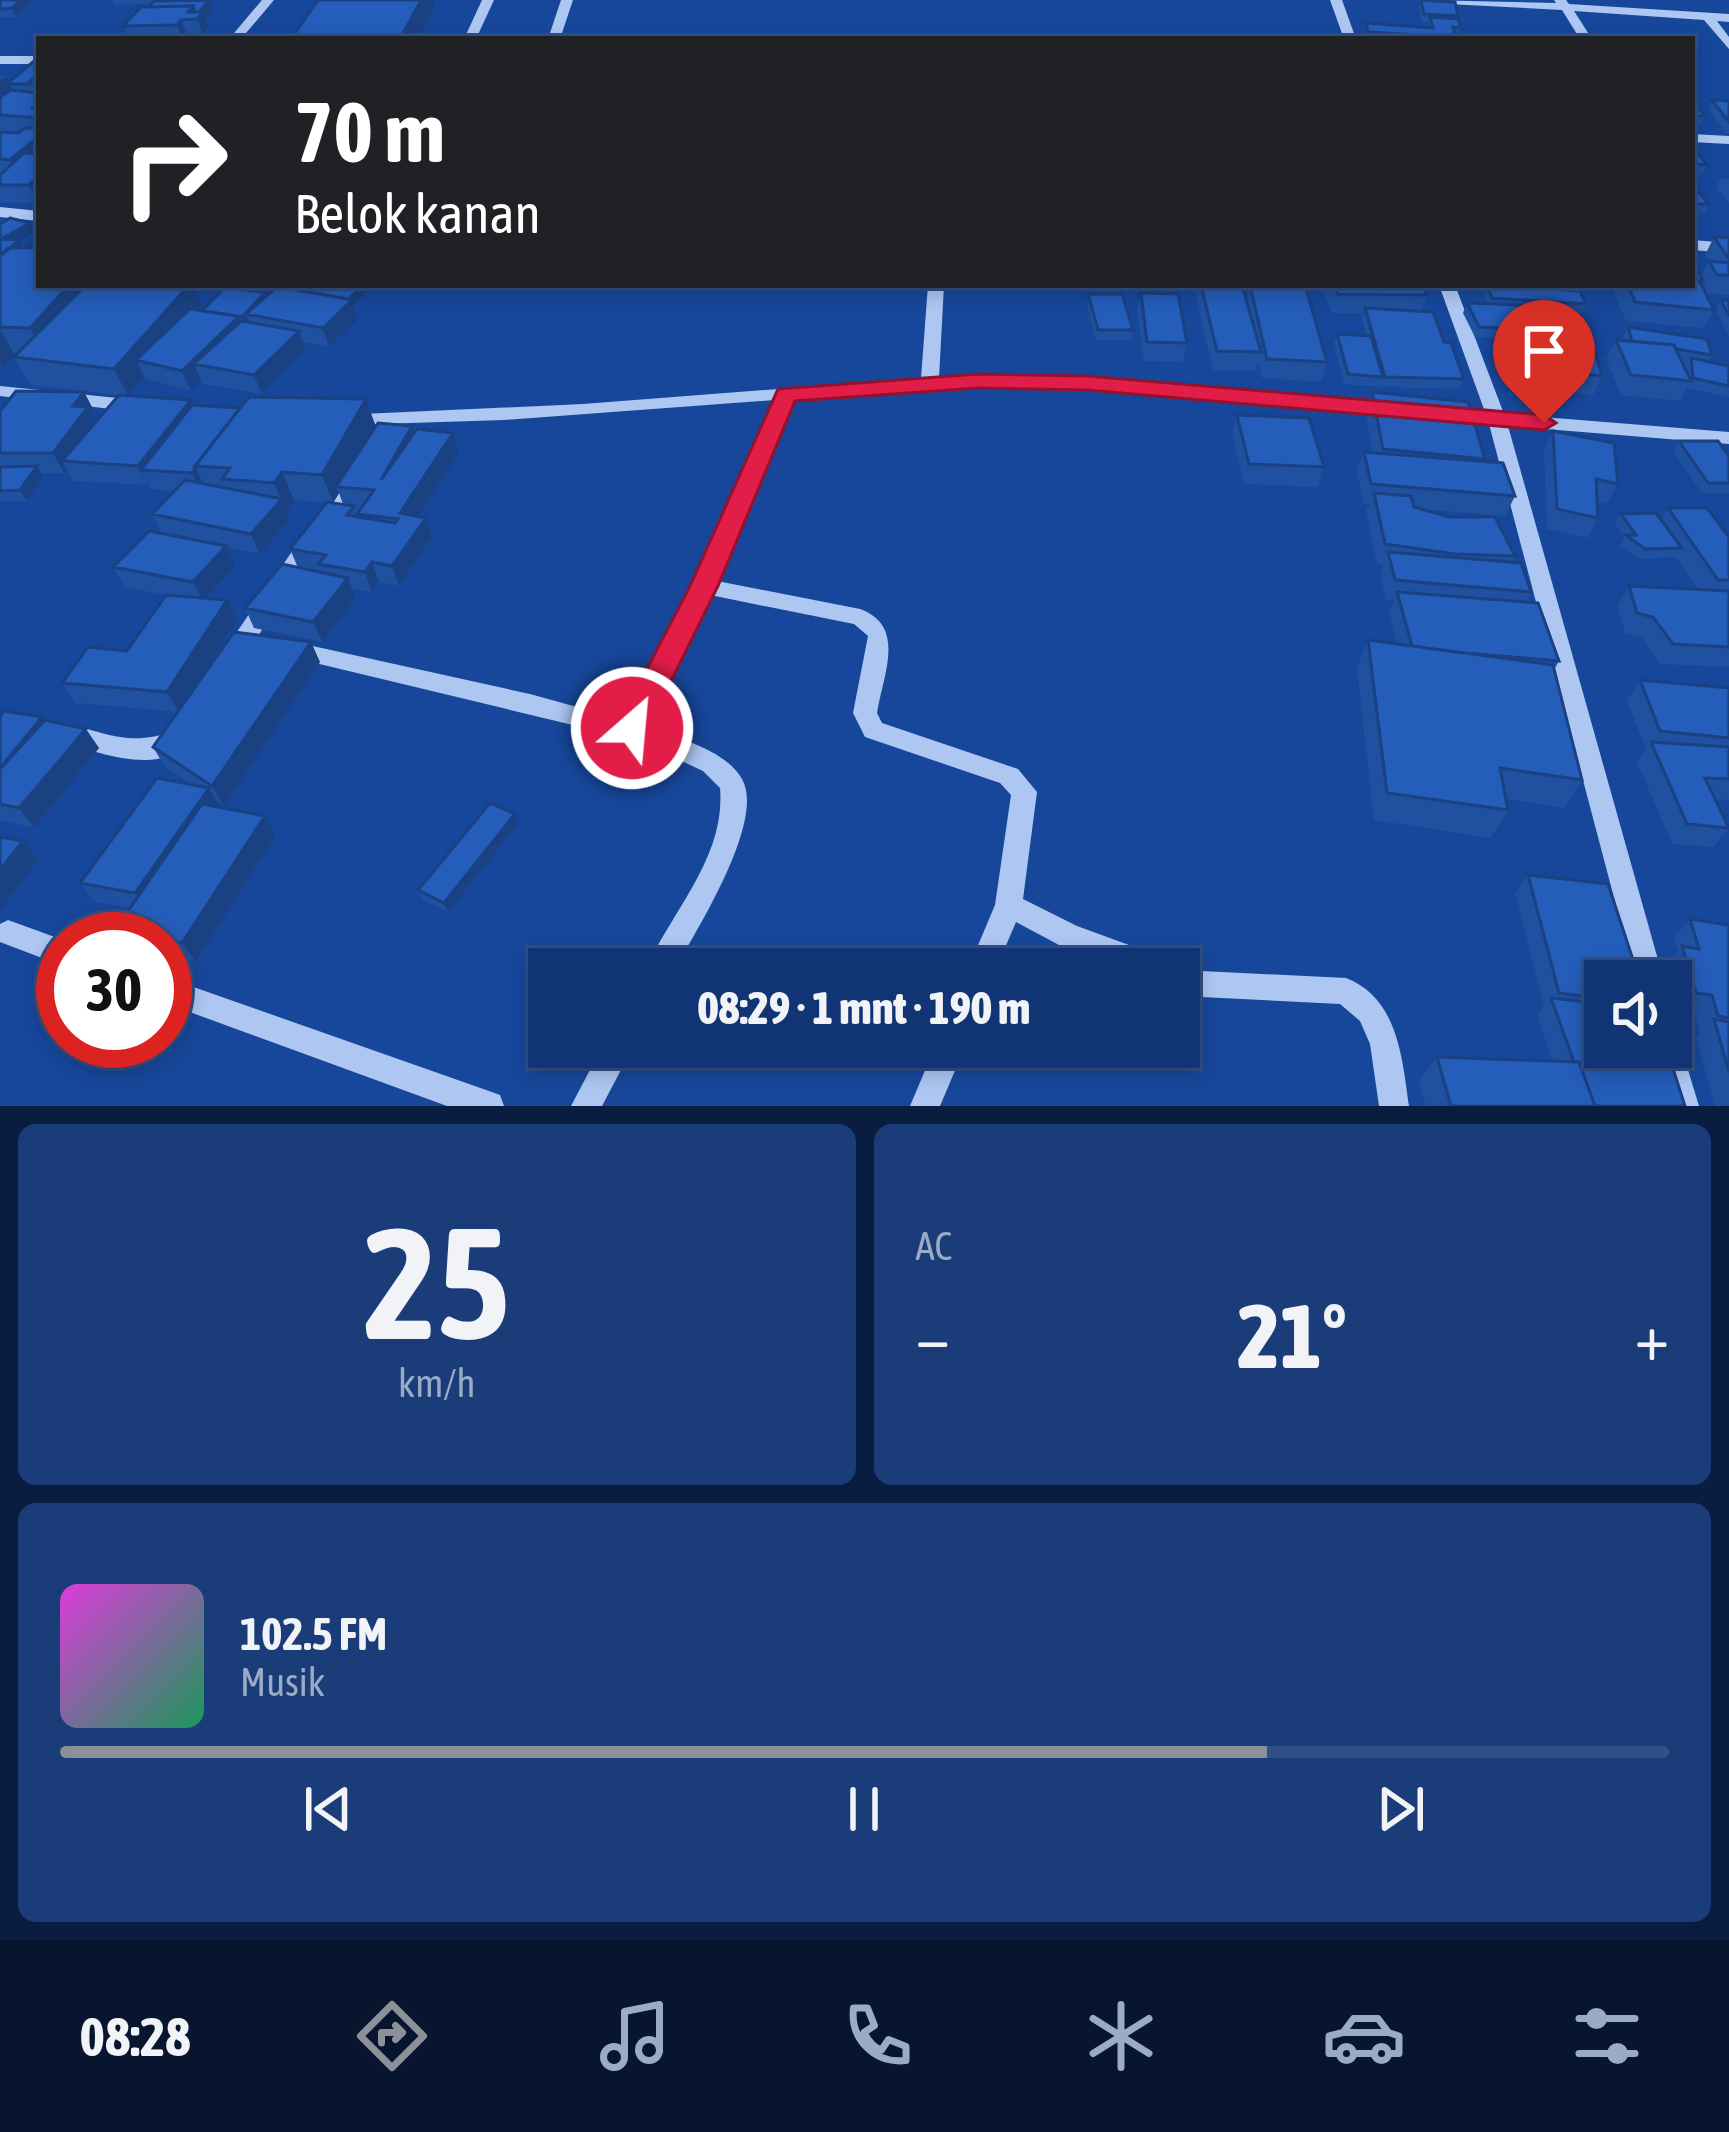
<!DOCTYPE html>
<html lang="id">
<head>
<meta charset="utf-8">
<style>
  :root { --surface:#113574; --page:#1a3d79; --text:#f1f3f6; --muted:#9cabc5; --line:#305086; --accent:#8c9099 }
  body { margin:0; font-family:"Asap Condensed",sans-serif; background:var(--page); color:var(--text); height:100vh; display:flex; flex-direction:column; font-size:45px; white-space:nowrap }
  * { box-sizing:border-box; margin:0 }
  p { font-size:39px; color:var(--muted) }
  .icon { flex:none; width:66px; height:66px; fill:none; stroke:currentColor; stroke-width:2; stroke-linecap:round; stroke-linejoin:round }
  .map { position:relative; height:1106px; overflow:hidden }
  .sheet { display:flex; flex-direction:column; gap:18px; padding:18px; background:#091d40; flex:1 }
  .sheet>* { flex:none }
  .top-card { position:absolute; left:36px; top:36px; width:1659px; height:252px; border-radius:0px; box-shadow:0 6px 18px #0003,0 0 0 3px var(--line); background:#202124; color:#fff; overflow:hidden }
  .buttons { position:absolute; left:1584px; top:960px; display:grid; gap:24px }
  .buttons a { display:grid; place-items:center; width:108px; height:108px; border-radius:0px; background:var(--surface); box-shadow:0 6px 18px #0003,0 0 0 3px var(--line); font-size:60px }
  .speed { position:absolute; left:36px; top:912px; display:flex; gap:24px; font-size:60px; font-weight:700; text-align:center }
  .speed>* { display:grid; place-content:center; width:156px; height:156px; border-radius:50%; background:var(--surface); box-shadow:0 6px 18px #0003,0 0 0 3px var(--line); line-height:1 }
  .speed .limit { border:18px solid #d22; background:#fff; color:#111 }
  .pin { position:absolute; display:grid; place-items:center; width:102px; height:102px; color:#fff; margin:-123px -51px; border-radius:50% 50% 50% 0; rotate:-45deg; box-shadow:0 0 12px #0007 }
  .pin .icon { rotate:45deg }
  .me { position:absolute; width:132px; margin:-66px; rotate:27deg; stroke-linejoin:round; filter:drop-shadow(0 0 9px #0008) }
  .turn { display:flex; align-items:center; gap:42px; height:252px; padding:0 60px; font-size:54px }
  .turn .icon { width:156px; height:156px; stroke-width:2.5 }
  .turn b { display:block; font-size:84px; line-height:102px }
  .big { font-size:90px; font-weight:800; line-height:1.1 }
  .sheet .widget { flex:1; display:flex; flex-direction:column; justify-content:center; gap:18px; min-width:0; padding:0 42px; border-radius:18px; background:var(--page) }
  .sheet .dial { align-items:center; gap:0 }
  .dial b { font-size:156px; line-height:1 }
  .song { display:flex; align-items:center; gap:36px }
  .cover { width:144px; height:144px; border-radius:18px; background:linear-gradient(135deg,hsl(300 70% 55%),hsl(150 70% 35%)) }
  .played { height:12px; border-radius:6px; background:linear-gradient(90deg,var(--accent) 75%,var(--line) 75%) }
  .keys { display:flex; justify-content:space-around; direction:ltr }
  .heat { display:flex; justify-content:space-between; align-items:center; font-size:66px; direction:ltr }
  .sheet .tiles { flex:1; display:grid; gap:18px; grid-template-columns:1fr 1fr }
  .widget:last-child { grid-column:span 2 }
  .trip { position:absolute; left:528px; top:948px; width:672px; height:120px; border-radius:0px; background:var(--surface); box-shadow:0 6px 18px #0003,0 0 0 3px var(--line); font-weight:800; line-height:120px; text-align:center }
  .dock { display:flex; height:192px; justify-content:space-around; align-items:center; background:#07152e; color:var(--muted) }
  .dock .icon { width:84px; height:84px }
  .dock .active { color:var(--accent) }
  .dock b { font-size:54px; color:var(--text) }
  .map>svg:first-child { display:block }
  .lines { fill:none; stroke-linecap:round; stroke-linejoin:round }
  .minor { fill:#adc7f2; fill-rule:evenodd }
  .wall { fill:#2050a0; fill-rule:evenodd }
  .shaded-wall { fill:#1a4182 }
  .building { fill:#255dba; stroke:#1a4182; stroke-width:3 }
  .route { fill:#e11d48; stroke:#92132f; stroke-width:3 }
</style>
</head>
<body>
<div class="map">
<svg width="1729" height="1106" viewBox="0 0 1729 1106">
  <rect width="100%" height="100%" fill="#17479b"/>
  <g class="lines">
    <path class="minor" d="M262,0h12l-33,39h-12z
      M482,0h12l-18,39h-12z
      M561,0h12l-13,39h-12z
      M1330,0h12l14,39h-12z
      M1422,0l134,3 -2,-3h12l3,4 160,10v8l-12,-1 12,16v12l-25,-29 -130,-9 18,28h-12l-18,-29 -134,-7z
      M0,56h39v8h-39z
      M1692,134l37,2v8l-37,-2z
      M0,207l39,4v10l-39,-4z
      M1692,240l37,3v10l-37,-3z
      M928,285h16l-5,93c152,-9 303,12 454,26l9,6 -9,6 -313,-29 -105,-1 -181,12 -77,183 143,28c47,17 23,66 17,104l5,10 136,46 19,23 -14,107 54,27 93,34 2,5 7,-2 22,8 145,7c52,20 56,80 63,128h-30l-9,-62 -10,-23 -20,-17 -139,-7 -22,-8v-20h-54l-66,-24 -43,-23 -20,47h-28l27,-64 16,-110 -11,-12 -135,-46 -12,-24 15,-77 -14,-12 -144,-29 -65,132c30,10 80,22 97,52 24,42 -46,152 -67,190h-29c26,-59 80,-112 74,-181l-17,-17 -45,-21 -56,-18 -320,-77 -3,-6 3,-6 8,-2 240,53 94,26 69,-134 82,-186 -271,20 -157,5 -9,-6 2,-4 243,-11 338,-26z
      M1439,285h16l49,129 225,18v12l-221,-18 156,555h-28l-147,-557 -41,-3 -9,-6 9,-6 37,3z
      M0,386l137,14 9,6 -9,6 -137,-16z
      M354,470l10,6 -122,184h-16l-3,-6 3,-6 121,-177z
      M70,724c44,12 62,22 107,6l9,3 3,7c-26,38 -93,12 -128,1l-3,-7 3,-7z
      M8,920l55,20v26l-63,-24v-18z
      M165,977l324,114 11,4 4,11h-57l-282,-103z
      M1671,1034l7,3 21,69h-30l-16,-59h18z
      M602,1047h31l-31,59h-31z
      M935,1047h30l-25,59h-30z"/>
  </g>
  <path class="wall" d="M0,0h33l-17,17h-16z
    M113,0h97l3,8 -8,8 4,11 -6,8 -16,1 -3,3h-56l-5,-13 28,-22 -37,1z
    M1421,0l37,16 -1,3 4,9 -5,11h-90l-2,-7 2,-9 62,4v-5h-7l-2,-15z
    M39,57v145l-39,1v-127h6l3,6z
    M1712,100l17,1v32h-3l-18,-25z
    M1692,103l13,13 -4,9h-9z
    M1692,146l15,19 -5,9h-10z
    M1720,179h9v24l-13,-15z
    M1692,188l17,16 -4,9h-13z
    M0,220l1,3h29l5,9 -15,9 4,7h4l-1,-3 12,-10v50l164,23 -2,3 66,-15 22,-7 76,5 -11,12 4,13 -29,28 -26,-5 3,8 -44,44 -60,-10 -1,-3 -10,10 -45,-12 -2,-2 -16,19 286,37h39l6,20 -41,63 14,21 -33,49 -20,-4 -7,10 -20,-3 4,9 -34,44 -68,-14 -9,-20 53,-40 -8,-19 36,-46 -32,-3 -7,11 3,8 -30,35 -34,-7 9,19 -28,32 20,2 10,20 -47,75 130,-33 -96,144 -8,-5 4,7 45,8 11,19 -80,127 -31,-7v-16h-42l-8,-9 15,-22 -35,-6 -15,-19 113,-98 -28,-18 -12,-20 25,-35 -103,-9 -13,-20 65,-32 43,-55 -45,-9 -12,-20 49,-33 -10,-20 23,-23 -24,-2 -2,-4 -76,-4 -6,-11 -3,3h-24l3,4 -16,24h-27v-90l84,-19 10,19 -2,4 4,7 27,-26 -93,-11 -16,-28 3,-3h-3l-14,14zM339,493l4,11 -10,-1z
    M1714,237l15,1v57l-22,-2 -5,-9 12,26 -11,18 -77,-7 -12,-27 4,-9h74v-18l9,9 8,-15 -4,-6z
    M1198,285h44l4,14 3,-14h56l22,77 -6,20 -59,-4 -4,-16 -2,9 -43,-1 -17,-72z
    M1323,285h98l6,10 -6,17 23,30 20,37 -4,10 -78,-2 -1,-4 -1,4 -36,-3 -10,-40 3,-10 30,2 -5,-18 2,-5h-32l-10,-25z
    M1487,285l99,19 -4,9 -57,-3 11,19 -4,10 -57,-2 -12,-24 4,-10 20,1 -3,-9z
    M1141,293l46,50 -4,19 -39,-1 -7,-50z
    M1088,294l45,36 -2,10h-35l-9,-36z
    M1721,300h8v37l-13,-28z
    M1628,327l84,28 -4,7 21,4v31l-42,-9 -6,13 -60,-6 -15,-36 10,-19h8l-1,-3z
    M1538,330l64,46 -9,19 -55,-7 -9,-39z
    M1372,392l113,67 -1,2 31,35 -10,20 -84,-7 94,47 -3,6 19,30 -5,10 33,59 -5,9 28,110 -18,28 -58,-9 2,11 -17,28 -117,-18 -17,-152 11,-28 29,4 -8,-32 5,-11 -8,-1 -6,-28 3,-7 -6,-1 -11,-52 3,-8h-5l-7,-33 7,-19h9l-8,-40z
    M1237,415l87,52 -6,20 -74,-3 -12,-50z
    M1553,431l65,53 -11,20 -10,-2 1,16 -10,20 -41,-9 -3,-78z
    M1679,441l50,15v37h-27l-29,-42z
    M1668,508l61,29v130l-69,-3 -19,-27 -16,-4 -8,-27 12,-20 69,3 -22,-32 -37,2 -19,-13 4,-8 -9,-14 6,-10 40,5z
    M1640,680l89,8v112l-14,-1 14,29 -16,19 -41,-3 -35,-82 9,-13 -19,-49z
    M0,716l42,1 3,4 54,27 -65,80 -34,-8z
    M518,824l-70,88 -25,-12 -5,-10z
    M1528,875l77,106v66l80,59h-259l-7,-25 18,-24 116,4 -16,-45 7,-10 -29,-112z
    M1690,919l39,6v181h-14l-19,-69 4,-4 -5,-20 -16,-2 -14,-46 13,-14 -4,-14z"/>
  <path class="shaded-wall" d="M21,0h12l-17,17 -4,-9z
    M210,0l3,8 -8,8 4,11 -6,8 -6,-16 -9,-7 5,-6 6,6z
    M420,0h14l1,5 -17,34h-18z
    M181,20l6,16 -3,3h-2l-5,-14z
    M6,76l12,24 -18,14v-33z
    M39,136v25l-20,16 -9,-17z
    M39,175v27l-1,1 -9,-18z
    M30,223l5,9 -15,9 10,17 -30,7 3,-27z
    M69,285h37l-61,70 -15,-27z
    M189,285h4l10,23 -48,57 -19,-5 8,17 -16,19 -14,-27z
    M363,285l2,9 -11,12 4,13 -29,28 -6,-19z
    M265,292l4,9 -23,13 4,9 -4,4 -4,-10z
    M239,316l7,19 -52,29 7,17 -10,10 -9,-20z
    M0,329l14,25 -12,14 -2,-4z
    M299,331l7,19 -44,44 -8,-19z
    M84,392l10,19 -2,4 6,11 -36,35 5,9 -3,3 -11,-20 20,-47z
    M366,399l10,28 -40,60 3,6 -6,10 -11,-28z
    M191,400l9,20 -59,50 7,16 -10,-20z
    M412,426l6,20 -37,34z
    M453,433l6,20 -52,80 -7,-20z
    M37,466l6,11 -16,24 -7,-11z
    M196,468l9,20 -4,5 -9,-20z
    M282,472l12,28 -7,11 3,8 -30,35 -9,-20 30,-35 -7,-16z
    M426,518l6,19 -33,49 -7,-20z
    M226,546l9,20 -32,36 -10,-20z
    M372,562l7,20 -7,10 -7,-20z
    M348,578l8,20 -34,44 -9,-20z
    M227,600l10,20 -58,92 -12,-20z
    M311,642l9,20 -96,144 -12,-20z
    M42,717l14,20 -56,31z
    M86,729l13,19 -65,80 -15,-20z
    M209,788l11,19 -71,105 -14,-19z
    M515,814l3,10 -70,88 -4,-9z
    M265,816l11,19 -80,127 -14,-19z
    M23,841l15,19 -38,50v-40z"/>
  <path class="building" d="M0,0h21l-9,8 -12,1z
    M209,0l-10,12h-4l-2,-6 -45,1 6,-6z
    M318,0h103l-21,39h-109z
    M1421,0l34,2 3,14 -34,-2z
    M193,6l-5,6h16l-7,7 -16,1 -4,5 -54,1 18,-19z
    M1430,17l28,2 3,9 -8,-1 3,10 -88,-5 -2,-9 67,5z
    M39,57v18l-10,7 1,2h-20l-1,-2z
    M11,90l28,3v10l-8,6 8,-5v14l-39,-3v-18z
    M1712,100l17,1v21z
    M1692,103h2l11,13h-13z
    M25,128h14v8l-29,24 -10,-1v-27l18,1z
    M1692,146l15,19 -15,-1z
    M24,153l15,1v21l-10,10h-29v-10z
    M1692,188h3l14,16h-17z
    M10,218l20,5 -27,15h-3v-14z
    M39,235v11l-12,-1z
    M1714,237l15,1v21z
    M0,239l20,1 -20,16z
    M8,248h31v37h30l-39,43 -30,-1v-71z
    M1709,261l20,2v12h-12z
    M1692,267l5,1 6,13 -11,-1z
    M1692,281l8,1 14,28 -79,-8 -7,-17h64z
    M86,285h103l-75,84 -100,-12z
    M293,285h69l-13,14 -60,-10z
    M1201,285h41l19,67 -44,-1z
    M1250,285h55l22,77 -60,-3z
    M1334,285h87l6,10 -89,-1z
    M1487,285l93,6 6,13 -94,-6z
    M278,286l74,14 -29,28 -77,-14z
    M224,288l41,4 -23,25 -40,-6z
    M1141,293l37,1 9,49 -40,-1z
    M1088,294h34l11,36h-35z
    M1721,300h8v16z
    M1467,303l55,2 14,24 -57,-2z
    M1365,308l68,4 11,30 7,1 13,36 -79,-2z
    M190,309l49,7 -57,55 -46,-11z
    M241,321l58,10 -45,44 -60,-11z
    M1628,327l79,12 5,16 -36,-6 -2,-4 -42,-4z
    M1538,330l52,6 12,40 -55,-7z
    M1337,334l34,2 12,41 -35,-3z
    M1616,340l58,5 17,36 -60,-6z
    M1691,358l38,8v20l-36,-8z
    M16,391l68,1 -11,14 15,1 -35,46h-53v-42z
    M1372,392l96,10 17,57 -102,-10z
    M119,395l72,5 -53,66 -76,-5z
    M249,397l117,2 -44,76 -40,-3 -8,11 -52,-4 8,-11 -35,-2z
    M192,405l48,3 -45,58h2l-5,7 -51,-3z
    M1237,415l72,3 15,49 -75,-3z
    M378,423l34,3 -31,54 36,-51 36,4 -53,80 26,5 -34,48 -20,-4 -7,10 -47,-8 8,-9 -36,-6 37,-47 27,4 -7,9 48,8 3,-4 -41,-5 17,-24 -38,-3z
    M1553,431l61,12 4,41 -22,-5 2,39 -41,-9z
    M1679,441h39l11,15v27h-21z
    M1364,452l139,11 12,33 -144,-12z
    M37,466l-17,24 -20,1v-24z
    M185,480l97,19 -31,35 -99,-20z
    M1374,493l37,3 3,11 35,10h46l20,39 -60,-2 -70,-10z
    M1668,508h39l22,29v43h-11z
    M1656,513l26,35 -37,1 -19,-14h10l-15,-21z
    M149,531l77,15 -33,36 -80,-15z
    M1388,552l133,11 10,29 -136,-12z
    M282,564l66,14 -35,44 -68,-14z
    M1629,586l100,5v56l-56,-3 -20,-27 -16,-4z
    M1397,592l141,11 21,58 -104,-9 -43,-6z
    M166,595l61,5 -60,92 -105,-9 26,-36 39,4z
    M234,632l77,10 -99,144 -59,-39z
    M1368,640l185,25 29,115 -82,-12 8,42 -121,-17z
    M1640,680l89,8v50l-69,-7z
    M4,711l38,6 -42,51v-52z
    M45,720l41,9 -67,79 -19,-4v-35z
    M1651,742l78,5v32l-24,-1 24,50 -42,-4z
    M157,778l52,10 -74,105 -55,-10z
    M490,803l25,11 -71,89 -26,-13z
    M202,804l63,12 -83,127 -67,-13z
    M0,837l23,4 -23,29z
    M1528,875l80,9 32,97h-35v18l-46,-6z
    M1690,919l39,6v93l-11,-2 -6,-21 -16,-2 -14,-47 17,3z
    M1551,998l54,6v43h61l19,59h-90l-16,-44h-5z
    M1714,1019l15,3v50z
    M1437,1057l142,5 16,44h-144z"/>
  <path class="route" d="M978,374l109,2 457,39 12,8 -12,7 -457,-40 -109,-2 -183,13 -77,185 -70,142 -5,9 -11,4 -11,-4 -5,-9 74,-142 88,-197z"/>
</svg>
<div class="buttons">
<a><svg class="icon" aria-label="sound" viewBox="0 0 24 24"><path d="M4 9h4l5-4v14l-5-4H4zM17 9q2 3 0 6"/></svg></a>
</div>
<div class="speed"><div class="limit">30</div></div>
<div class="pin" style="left:1544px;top:423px;background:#d93025"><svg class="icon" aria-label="arrive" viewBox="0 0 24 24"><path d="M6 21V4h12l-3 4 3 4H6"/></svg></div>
<svg class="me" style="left:632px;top:728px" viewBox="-20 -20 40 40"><circle r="17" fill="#e11d48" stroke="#fff" stroke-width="3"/><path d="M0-11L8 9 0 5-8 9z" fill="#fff"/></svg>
<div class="trip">08:29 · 1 mnt · 190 m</div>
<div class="top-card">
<div class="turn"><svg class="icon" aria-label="right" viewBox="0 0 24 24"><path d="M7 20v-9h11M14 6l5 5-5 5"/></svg><div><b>70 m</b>Belok kanan</div></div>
</div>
</div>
<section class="sheet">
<div class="tiles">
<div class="widget dial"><b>25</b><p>km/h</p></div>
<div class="widget"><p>AC</p>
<div class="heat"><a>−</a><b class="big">21°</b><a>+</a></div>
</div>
<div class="widget">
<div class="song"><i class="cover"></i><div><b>102.5 FM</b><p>Musik</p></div></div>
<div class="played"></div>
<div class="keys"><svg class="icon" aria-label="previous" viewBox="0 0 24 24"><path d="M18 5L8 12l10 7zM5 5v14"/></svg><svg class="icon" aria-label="pause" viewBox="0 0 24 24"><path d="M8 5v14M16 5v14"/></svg><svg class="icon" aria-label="next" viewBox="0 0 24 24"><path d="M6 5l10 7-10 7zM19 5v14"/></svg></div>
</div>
</div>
</section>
<nav class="dock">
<b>08:28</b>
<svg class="icon active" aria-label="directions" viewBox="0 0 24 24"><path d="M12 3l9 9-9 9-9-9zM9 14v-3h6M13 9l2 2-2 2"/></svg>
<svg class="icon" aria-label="music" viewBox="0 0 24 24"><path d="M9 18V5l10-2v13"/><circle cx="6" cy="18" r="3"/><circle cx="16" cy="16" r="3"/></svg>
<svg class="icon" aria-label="phone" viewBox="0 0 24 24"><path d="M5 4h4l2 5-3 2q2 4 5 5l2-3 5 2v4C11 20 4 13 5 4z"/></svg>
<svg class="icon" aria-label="climate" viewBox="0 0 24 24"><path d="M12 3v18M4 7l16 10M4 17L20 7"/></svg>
<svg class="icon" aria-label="car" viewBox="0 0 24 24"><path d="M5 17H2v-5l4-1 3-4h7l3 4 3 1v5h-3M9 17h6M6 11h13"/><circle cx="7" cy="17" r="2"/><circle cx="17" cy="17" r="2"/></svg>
<svg class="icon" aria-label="filters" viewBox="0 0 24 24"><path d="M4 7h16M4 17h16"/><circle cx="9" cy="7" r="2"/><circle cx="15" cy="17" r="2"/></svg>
</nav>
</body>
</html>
